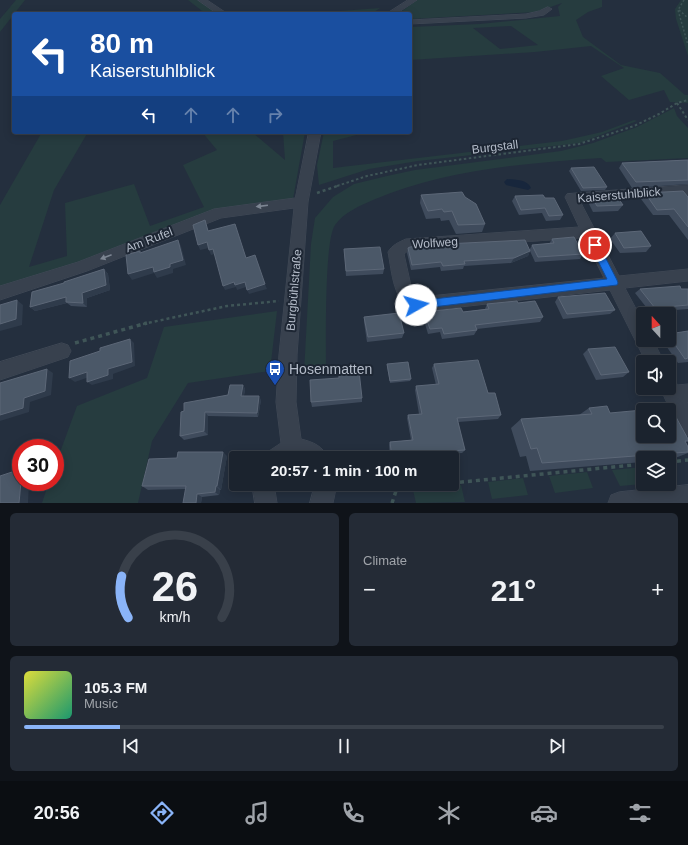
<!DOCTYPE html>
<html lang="en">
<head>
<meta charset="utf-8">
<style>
  :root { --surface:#1b232e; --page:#242b36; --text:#f1f3f6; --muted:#a0a4aa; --line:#39404a; --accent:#8ab4f8 }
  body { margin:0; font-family:Helvetica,sans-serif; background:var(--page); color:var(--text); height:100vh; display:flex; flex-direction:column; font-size:15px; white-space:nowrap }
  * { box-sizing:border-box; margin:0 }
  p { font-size:13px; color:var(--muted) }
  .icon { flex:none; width:22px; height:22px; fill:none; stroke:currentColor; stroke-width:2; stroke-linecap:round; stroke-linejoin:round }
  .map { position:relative; height:503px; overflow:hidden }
  .side { display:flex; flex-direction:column; gap:10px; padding:10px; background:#0f1319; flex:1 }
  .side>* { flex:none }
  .guide { position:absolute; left:12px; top:12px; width:400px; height:122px; border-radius:4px; box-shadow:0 2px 10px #0003,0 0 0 1px var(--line); background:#1a4fa0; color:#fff; overflow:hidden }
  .needle { width:26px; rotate:339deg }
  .tools { position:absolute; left:636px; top:307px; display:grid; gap:8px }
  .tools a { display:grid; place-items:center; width:40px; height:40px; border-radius:4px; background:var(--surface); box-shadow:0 2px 10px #0003,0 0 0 1px var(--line); font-size:20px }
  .speed { position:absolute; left:12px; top:439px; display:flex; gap:8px; font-size:20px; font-weight:700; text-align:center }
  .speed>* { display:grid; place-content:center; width:52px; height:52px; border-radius:50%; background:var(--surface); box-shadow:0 2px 10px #0003,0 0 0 1px var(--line); line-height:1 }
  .speed .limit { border:6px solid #d22; background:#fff; color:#111 }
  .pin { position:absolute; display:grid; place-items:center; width:34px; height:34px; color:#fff; margin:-17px; border:2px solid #fff; border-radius:50%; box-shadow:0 1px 4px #0007 }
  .me { position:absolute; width:44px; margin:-22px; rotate:83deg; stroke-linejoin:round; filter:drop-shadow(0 0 3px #0008) }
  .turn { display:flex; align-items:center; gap:14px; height:84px; padding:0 12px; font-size:18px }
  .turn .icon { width:52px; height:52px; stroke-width:2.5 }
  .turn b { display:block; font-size:28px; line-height:34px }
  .lanes { display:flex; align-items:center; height:38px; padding:0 12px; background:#0003; justify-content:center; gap:20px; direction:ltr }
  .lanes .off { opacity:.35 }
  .big { font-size:30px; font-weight:800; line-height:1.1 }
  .side .tile { flex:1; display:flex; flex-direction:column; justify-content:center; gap:6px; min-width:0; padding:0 14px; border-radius:6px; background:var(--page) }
  .side .dial { align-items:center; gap:0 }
  .dial svg { height:104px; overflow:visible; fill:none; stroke:var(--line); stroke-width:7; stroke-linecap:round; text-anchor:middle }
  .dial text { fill:var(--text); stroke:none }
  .song { display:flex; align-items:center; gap:12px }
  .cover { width:48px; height:48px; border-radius:6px; background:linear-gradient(135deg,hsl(60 70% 55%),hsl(160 70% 35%)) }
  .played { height:4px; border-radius:2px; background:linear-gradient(90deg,var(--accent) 15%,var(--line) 15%) }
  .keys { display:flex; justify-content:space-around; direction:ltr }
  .heat { display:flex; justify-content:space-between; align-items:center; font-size:22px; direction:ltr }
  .side .tiles { flex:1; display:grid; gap:10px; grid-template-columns:1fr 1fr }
  .tile:last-child { grid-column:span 2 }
  .trip { position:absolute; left:229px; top:451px; width:230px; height:40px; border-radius:4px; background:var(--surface); box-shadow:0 2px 10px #0003,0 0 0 1px var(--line); font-weight:800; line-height:40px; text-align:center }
  .dock { display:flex; height:64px; justify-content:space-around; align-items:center; background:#0b0e12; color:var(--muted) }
  .dock .icon { width:28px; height:28px }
  .dock .on { color:var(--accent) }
  .dock b { font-size:18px; color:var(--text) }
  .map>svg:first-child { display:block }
  .green { fill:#263c3f; fill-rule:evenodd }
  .water { fill:#17263c }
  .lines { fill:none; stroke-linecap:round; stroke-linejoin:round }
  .minor-casing { stroke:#414a57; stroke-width:1 }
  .path-far3 { stroke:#3f5557; stroke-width:1.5; stroke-dasharray:2 2; stroke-linecap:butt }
  .path-far2 { stroke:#3f5557; stroke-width:2; stroke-dasharray:2.5 2.5; stroke-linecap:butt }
  .path-far1 { stroke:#3f5557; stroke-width:2.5; stroke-dasharray:3 3; stroke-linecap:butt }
  .path { stroke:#3f5557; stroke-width:3.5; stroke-dasharray:4 4; stroke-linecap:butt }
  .minor { fill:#38414e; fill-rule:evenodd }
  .wall { fill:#3f4b5c }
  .shaded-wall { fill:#2f3b4b }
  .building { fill:#4b5868; stroke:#5c6777 }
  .oneway { fill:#7c8592 }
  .route { fill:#1a73e8; stroke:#114b97 }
  .labels { text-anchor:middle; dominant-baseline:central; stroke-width:4; stroke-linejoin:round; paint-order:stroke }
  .street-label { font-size:12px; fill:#b4bcc9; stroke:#1d2633 }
  .near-poi-label { font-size:14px; fill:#b4bcc9; stroke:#1d2633; text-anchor:start }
</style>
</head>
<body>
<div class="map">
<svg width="688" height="503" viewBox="0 0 688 503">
  <rect width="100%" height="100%" fill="#242f3e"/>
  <path class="green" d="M14,0h11l-25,32v-13l16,-19z
    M188,0h12l20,14h-14z
    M417,0h185v7l-14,5 -12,8 7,17 38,28 39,8 25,22h3v8l-18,-1 -6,-12 -35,10 -28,-24 23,-8 -33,-22 -56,6 -125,8v-33l70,-3 80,-8 -2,-9 4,-4 -26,9 -125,7h-1v-5h-12zM511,26l27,19 -38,4 -27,-21z
    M681,0h7v56l-12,-37 -1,-10z
    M380,8l-9,6h-71z
    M674,108l3,8 11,12v30l-82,4 -5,-4c-76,5 -157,12 -228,42 -13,6 -29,12 -38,25 -11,15 -9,122 -9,147l-22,1 7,-129 4,-26 18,-21 21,-13 33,-8 28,-6 146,-19 32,-8 44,-16z
    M634,120l3,1 -57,22 -162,18 -49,8 -50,16 -2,-20 7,-33h44l-35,9v27l229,-27 40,-9z
    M42,132h46l-34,58 -25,77 38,-11 -2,-53 69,-19 16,42 54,-19 -21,-42 34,-15 -15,-18h50l33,28 -2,-28h22l-12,67 -70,10 -139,53 -84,27v-84z
    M277,311l-7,60 -82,12 -36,58 -14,62h-96l7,-21h6v-16l22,-60 70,-28 17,-51z
    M643,467v17l-23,2 -8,-16z
    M587,472l6,16 -38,5 -6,-17z
    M523,478l5,17 -36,4 -4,-17z
    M461,485l4,17 -49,1 -3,-13z"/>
  <path class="water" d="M507,179c8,1 20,0 24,9l-3,2 -22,-5 -2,-3z"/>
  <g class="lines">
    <g class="minor-casing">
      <path id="minor" d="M198,0h9l21,14h-10z
        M408,0h9l-21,14h-10z
        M548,7l4,2 -8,6 -18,3 -116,6v-4l116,-6 13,-3z
        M309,132h12l-13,70 -11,153 -1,47 5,37c12,3 22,7 27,19h-63l4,-7 12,-8 -5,-41 3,-47 15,-147 -73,10 -134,53 -87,29v-14l78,-24 136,-53 81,-11z
        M688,185v10l-108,6 39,75 69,-7v12l-63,7 18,34v18h10l11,22h-18l-36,-72 -194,22c-23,-8 -24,-40 -28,-60 4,-7 11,-10 18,-13l173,-12 -14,-30 2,-3zM584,238l20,40 -184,19 -9,-11 -7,-32 5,-4z
        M62,343l6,2 3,6 -3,6 -68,23v-18z
        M669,379l7,2 1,4 11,-1v18l-1,1 1,2v31l-7,-3 -21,-45h9z
        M252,484h22l3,19h-22z
        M315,484h22l-4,19h-23z
        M688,485v18h-80l3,-8 8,-3z"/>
    </g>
    <path class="path-far3" d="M684,0l-6,10 10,35
      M679,10l9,8"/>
    <path class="path-far2" d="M677,103l11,17
      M337,186l30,-10 51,-11 161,-21 55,-18 25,-12 18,-11 11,-3"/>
    <path class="path-far1" d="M317,193l23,-8
      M143,324l84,-18 52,-5"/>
    <path class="path" d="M75,343l72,-20
      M669,462l19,-2
      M452,483l191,-19
      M392,503l5,-15 42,-4"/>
    <use href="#minor" class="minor"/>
  </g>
  <path class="wall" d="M688,160v24l-56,4 -13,-20 3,-5z
    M571,168l36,19 -2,3 -24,1 -12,-20z
    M645,193l43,4v43l-19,-25h-16l-12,-16z
    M421,195l44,2 20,27 -3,8 -26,2 -7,-14 -8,1 -1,-3 -14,1 -6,-16z
    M515,196l30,2 18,17 -3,5 -14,1 -4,-8 -23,2 -7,-14z
    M591,196l32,9 -5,6 -25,1 -5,-10z
    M615,233l36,13 -5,6 -26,1 -10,-14z
    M552,239l31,15 -3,5 -45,3 -5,-11 -2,5 -17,7 -47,3 -1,3 -22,2 -1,-4 -29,3 -4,-17 1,-5 122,1 2,-4 17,-1z
    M344,249l40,20 -1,5 -37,2z
    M104,269l4,5 2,16 -23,8v9l-16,-1 -4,-3 -32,8 -5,-4 34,-24z
    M640,289h48v20l-38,3 -15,-19z
    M558,297l57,13 -5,4 -47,5 -8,-17z
    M518,303l25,14 -3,5 -63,7v1l-3,5 -32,4 -2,-7 -12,2 -5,-17 1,-5h39l22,-3 2,-5z
    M364,317l40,16 -2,5 -35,4 -3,-20z
    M688,331v31l-10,1 -16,-23h7v-6z
    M588,349l41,23 -6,5 -27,3 -13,-26z
    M387,364l24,15 -1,2 -20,2 -3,-16z
    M434,364l54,29 13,22 -3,4 -40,3 7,28 -3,3 -47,3v2h-25l-1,-13 1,-3 21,-2 -4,-22 1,-3 11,-1 -4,-24 1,-4 20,-1 -4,-17z
    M339,378l23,20v4l-50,5 -1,-5z
    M243,385l2,4 -1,7 17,4 -3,17 -50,-1v19l-24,5 -4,-4 4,-25 44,-16z
    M589,408l21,5 78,26v2l-3,1 3,5v6l-18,7h-1v-2h-26v4l-113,9 -4,-15 -6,1 -9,-29 10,-9 58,-4z
    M227,456l-6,34h-1l-1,5 -17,2 -1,6h-18l3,-14 -38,1 -6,-4 35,-28z"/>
  <path class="shaded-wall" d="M178,240l3,6 5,19 -13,4v4l-16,5 -3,-5 -22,7 -4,-6 25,-7 17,-3z
    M207,242l2,6 -9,2 -2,-5z
    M213,249l2,5 -4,1 -2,-5z
    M530,251l-2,5 -17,7 3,-5z
    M104,269l4,5 2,16 -23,8v9l-4,-4 -1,-10z
    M234,282h11l1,5 -9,3 -1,-3 -11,3 -2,-4z
    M265,284l2,5 -18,5 -2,-4z
    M66,297v5l1,1 -32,8 -5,-4z
    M17,300l6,5 -1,20 -22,6v-7z
    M130,339l4,4 1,23 -22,8v5l-21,6 -5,-3 21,-13z
    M47,369l6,4 -2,22 -21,7 -1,10 -29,9v-6l24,-17z
    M87,372l5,4 -17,6 -6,-4z
    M243,385l2,4 -2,11 -2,-4z
    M259,396l2,4 -3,17 -1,-4z
    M205,412l3,4v19l-4,-4z
    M223,452l4,4 -6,34 -4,-4z
    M21,482h8l-1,21h-9z
    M216,486l4,4 -1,5 -4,-3z
    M197,494l5,3 -1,6h-5z"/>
  <path class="building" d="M688,160v20l-52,2 -14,-19z
    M594,167l13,20 -24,1 -12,-20z
    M683,191l5,6v30l-14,-18 -17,1 -12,-17z
    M462,192l3,5 11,7 9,20 -27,1 -6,-14 -8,1 -2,-3 -14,2 -7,-16z
    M543,195l2,3h9l9,17 -14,1 -4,-8 -24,2 -6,-14z
    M616,195l7,10 -26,1 -6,-10z
    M205,220l3,11 27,-7 11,34 9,-3 10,29 -18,6 -2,-8 -10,3 -1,-3 -11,4 -10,-37 -4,1 -2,-8 -9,3 -5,-20z
    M641,231l10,15 -27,2 -9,-15z
    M574,237l9,17 -45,3 -6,-12 22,-2 -2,-4z
    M178,240l5,20 -13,4v3l-16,5 -1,-5 -25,7 -2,-19 14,-4v2z
    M525,240l5,11 -16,7 -50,3 1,3 -22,2 -2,-4 -29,3 -4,-17 2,-1 16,-2z
    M380,247l4,22 -38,2 -2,-22z
    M104,269l2,16 -24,8 1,10 -17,-1v-5l-36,10 2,-15 32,-9v-1z
    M680,286l1,3h7v16l-33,3 -15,-19z
    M605,293l10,17 -48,4 -9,-17z
    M17,300l-1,19 -16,5v-19z
    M517,301l1,2 17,-2 8,16 -68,8 2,5 -33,4 -2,-6 -12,1 -6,-17 37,-4 2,4 26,-3 -2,-5z
    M399,313l5,20 -36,4 -4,-20z
    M688,331v27l-3,1 -16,-23v-2z
    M130,339l2,23 -24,7v6l-21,7v-10l-18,6 1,-17 30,-10v-3z
    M615,347l14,25 -28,3 -13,-26z
    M478,360l10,33h7l6,22 -44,3 8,32 -50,3 1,4 -24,1 -2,-16 23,-2 -5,-25 14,-1 -6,-28 23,-2 -5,-20z
    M408,362l3,17 -21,2 -3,-17z
    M47,369l-2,22 -21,7 -1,10 -23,7v-32z
    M359,371l3,27 -51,4 -1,-22 29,-2v-5z
    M230,385h13l-2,11h18l-2,17 -52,-1 -1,19 -24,5 1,-24 3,-1v-8l44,-8z
    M607,406l3,7 33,-3v26h26v-26h-22l24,-2 17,31v2h-3l3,6v5l-146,11 -5,-15 -6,1 -10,-30 71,-5 -3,-6z
    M178,452h45l-6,34h-1l-1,6 -18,2 -1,9h-13l3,-17h-44l7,-27 28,-1z
    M21,469v13l-2,21h-19v-27z"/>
  <defs><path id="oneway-solid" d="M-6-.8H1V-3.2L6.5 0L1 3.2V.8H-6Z"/></defs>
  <g class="oneway">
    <use href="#oneway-solid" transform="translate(262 206) rotate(173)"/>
    <use href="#oneway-solid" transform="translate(106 257) rotate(159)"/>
  </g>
  <path class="route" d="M595,242l3,1 19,37 1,3 -1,2 -201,24 -4,-1 -2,-3 2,-3 4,-1 191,-22 -17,-34z"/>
  <defs>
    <g id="bus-pin" transform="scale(1)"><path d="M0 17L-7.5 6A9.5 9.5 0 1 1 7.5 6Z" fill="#1a4fb4" stroke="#1d2633"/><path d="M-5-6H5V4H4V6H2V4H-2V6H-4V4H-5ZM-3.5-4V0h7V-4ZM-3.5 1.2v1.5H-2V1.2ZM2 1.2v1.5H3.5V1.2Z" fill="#fff"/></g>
  </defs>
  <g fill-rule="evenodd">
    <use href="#bus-pin" x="275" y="369"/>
  </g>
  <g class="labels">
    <g class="street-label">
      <text transform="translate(495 147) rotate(-7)">Burgstall</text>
      <text transform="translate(619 195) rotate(-5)">Kaiserstuhlblick</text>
      <text transform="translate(149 240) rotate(-21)">Am Rufel</text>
      <text transform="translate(435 243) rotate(-4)">Wolfweg</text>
      <text transform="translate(294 290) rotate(-85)">Burgbühlstraße</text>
    </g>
    <g class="near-poi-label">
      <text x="289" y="369">Hosenmatten</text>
    </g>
  </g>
</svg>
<div class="tools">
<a><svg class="needle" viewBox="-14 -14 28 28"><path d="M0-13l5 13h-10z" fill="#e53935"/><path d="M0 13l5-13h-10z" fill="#a0a4aa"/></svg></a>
<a><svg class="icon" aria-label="sound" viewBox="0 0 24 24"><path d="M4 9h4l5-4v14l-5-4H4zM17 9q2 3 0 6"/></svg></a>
<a><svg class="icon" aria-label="search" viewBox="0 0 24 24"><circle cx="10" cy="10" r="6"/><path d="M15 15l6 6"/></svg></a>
<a><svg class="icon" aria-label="layers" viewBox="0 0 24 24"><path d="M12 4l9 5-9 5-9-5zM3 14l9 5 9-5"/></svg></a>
</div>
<div class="speed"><div class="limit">30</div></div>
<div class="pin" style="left:595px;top:245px;background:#d93025"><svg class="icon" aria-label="arrive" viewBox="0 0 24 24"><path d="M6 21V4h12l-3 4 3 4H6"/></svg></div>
<svg class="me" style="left:416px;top:305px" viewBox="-20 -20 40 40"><circle r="19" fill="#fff"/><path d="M0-13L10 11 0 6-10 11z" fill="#1a73e8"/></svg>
<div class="trip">20:57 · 1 min · 100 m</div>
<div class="guide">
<div class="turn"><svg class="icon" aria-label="left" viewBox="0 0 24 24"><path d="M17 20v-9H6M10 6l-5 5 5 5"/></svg><div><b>80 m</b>Kaiserstuhlblick</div></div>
<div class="lanes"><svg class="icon" aria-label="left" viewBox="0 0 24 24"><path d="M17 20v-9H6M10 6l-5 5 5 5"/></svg><svg class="icon off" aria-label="ahead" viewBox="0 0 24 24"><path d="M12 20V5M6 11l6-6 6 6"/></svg><svg class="icon off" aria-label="ahead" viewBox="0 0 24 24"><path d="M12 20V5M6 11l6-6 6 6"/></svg><svg class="icon off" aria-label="right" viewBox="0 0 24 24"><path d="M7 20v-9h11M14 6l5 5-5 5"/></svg></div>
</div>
</div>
<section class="side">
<div class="tiles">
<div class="tile dial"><svg viewBox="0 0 100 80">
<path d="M14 69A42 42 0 1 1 86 69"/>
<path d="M14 69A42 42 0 0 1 9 37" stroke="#8ab4f8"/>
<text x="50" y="56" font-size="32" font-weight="700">26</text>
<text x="50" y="72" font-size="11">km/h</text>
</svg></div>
<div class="tile"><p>Climate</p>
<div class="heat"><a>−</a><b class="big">21°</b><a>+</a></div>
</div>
<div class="tile">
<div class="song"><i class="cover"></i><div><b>105.3 FM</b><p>Music</p></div></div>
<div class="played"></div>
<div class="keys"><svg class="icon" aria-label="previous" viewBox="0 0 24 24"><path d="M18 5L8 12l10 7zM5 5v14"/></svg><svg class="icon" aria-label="pause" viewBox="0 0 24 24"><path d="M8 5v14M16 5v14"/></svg><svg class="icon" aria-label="next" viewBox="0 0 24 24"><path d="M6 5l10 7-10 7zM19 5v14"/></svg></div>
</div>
</div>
</section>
<nav class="dock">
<b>20:56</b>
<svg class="icon on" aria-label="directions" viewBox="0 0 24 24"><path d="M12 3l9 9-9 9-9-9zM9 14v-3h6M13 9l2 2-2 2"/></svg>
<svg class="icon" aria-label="music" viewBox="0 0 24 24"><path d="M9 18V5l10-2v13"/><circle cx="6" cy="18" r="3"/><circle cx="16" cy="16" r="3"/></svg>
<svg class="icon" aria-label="phone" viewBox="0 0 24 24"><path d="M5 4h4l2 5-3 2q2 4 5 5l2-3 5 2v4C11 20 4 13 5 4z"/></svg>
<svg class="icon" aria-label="climate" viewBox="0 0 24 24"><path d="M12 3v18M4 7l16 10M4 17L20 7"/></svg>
<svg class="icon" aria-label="car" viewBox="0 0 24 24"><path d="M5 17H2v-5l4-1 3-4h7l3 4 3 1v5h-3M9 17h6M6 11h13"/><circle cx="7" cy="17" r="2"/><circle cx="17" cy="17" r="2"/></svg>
<svg class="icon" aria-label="filters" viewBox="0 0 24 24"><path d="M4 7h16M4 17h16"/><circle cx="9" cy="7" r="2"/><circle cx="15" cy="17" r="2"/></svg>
</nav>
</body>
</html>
